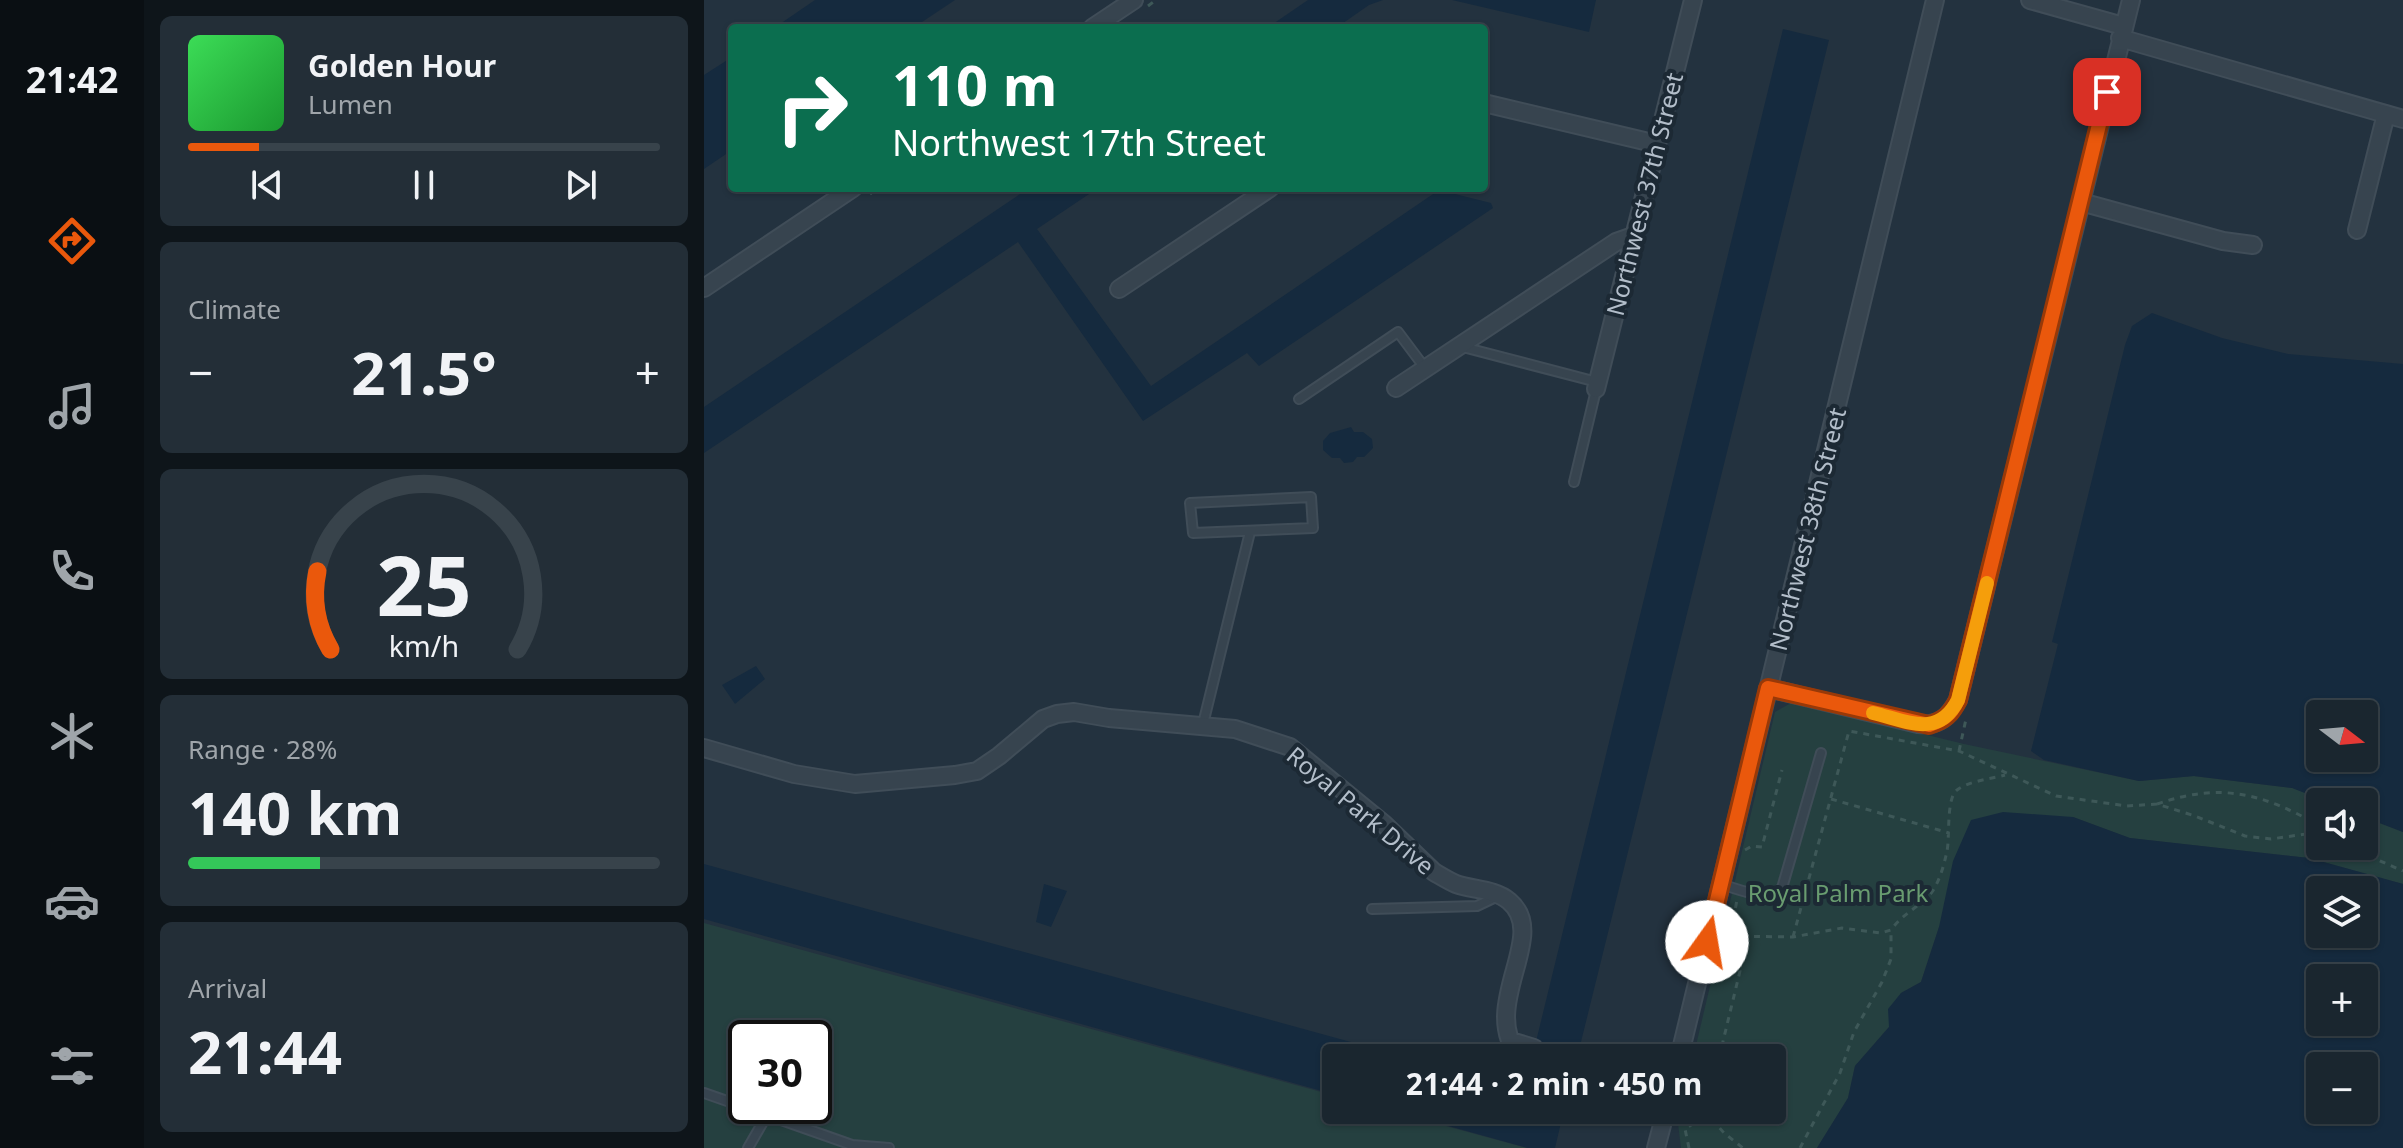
<!DOCTYPE html>
<html lang="en">
<head>
<meta charset="utf-8">
<style>
  :root { --surface:#1a262f; --page:#232e37; --text:#f1f3f6; --muted:#9fa5aa; --line:#38434b; --accent:#ea580c }
  body { margin:0; font-family:"Noto Sans",sans-serif; background:var(--page); color:var(--text); height:100vh; display:flex; flex-direction:column; font-size:30px; white-space:nowrap }
  * { box-sizing:border-box; margin:0 }
  p { font-size:26px; color:var(--muted) }
  .icon { flex:none; width:44px; height:44px; fill:none; stroke:currentColor; stroke-width:2; stroke-linecap:round; stroke-linejoin:round }
  .map { position:relative; flex:1; overflow:hidden }
  .panel { display:flex; flex-direction:column; gap:16px; padding:16px; background:#0e151a; width:560px }
  .panel>* { flex:none }
  .guide { position:absolute; left:24px; top:24px; width:760px; height:168px; border-radius:8px; box-shadow:0 2px 6px #0004,0 0 0 2px var(--line); background:#0b6e4f; color:#fff; overflow:hidden }
  .needle { width:52px; rotate:106deg }
  .buttons { position:absolute; left:1602px; top:700px; display:grid; gap:16px }
  .buttons a { display:grid; place-items:center; width:72px; height:72px; border-radius:8px; background:var(--surface); box-shadow:0 2px 6px #0004,0 0 0 2px var(--line); font-size:40px }
  .speed { position:absolute; left:24px; top:1020px; display:flex; gap:16px; font-size:40px; font-weight:700; text-align:center }
  .speed>* { display:grid; place-content:center; width:104px; height:104px; border-radius:50%; background:var(--surface); box-shadow:0 2px 6px #0004,0 0 0 2px var(--line); line-height:1 }
  .speed .limit { border:4px solid #111; border-radius:12px; background:#fff; color:#111 }
  .pin { position:absolute; display:grid; place-items:center; width:68px; height:68px; color:#fff; margin:-34px; border-radius:16px; box-shadow:0 4px 12px #0006 }
  .me { position:absolute; width:88px; margin:-44px; rotate:13deg; stroke-linejoin:round; filter:drop-shadow(0 0 6px #0008) }
  .turn { display:flex; align-items:center; gap:28px; height:168px; padding:0 32px; font-size:36px }
  .turn .icon { width:104px; height:104px; stroke-width:2.5 }
  .turn b { display:block; font-size:56px; line-height:68px }
  .big { font-size:60px; font-weight:700; line-height:1.1 }
  .panel .card { flex:1; display:flex; flex-direction:column; justify-content:center; gap:12px; min-width:0; padding:0 28px; border-radius:12px; background:var(--page) }
  .panel .dial { align-items:center; gap:0 }
  .dial svg { height:208px; overflow:visible; fill:none; stroke:var(--line); stroke-width:7; stroke-linecap:round; text-anchor:middle }
  .dial text { fill:var(--text); stroke:none }
  .song { display:flex; align-items:center; gap:24px }
  .cover { width:96px; height:96px; border-radius:12px; background:linear-gradient(135deg,hsl(130 70% 55%),hsl(130 70% 35%)) }
  .played { height:8px; border-radius:4px; background:linear-gradient(90deg,var(--accent) 15%,var(--line) 15%) }
  .keys { display:flex; justify-content:space-around; direction:ltr }
  .heat { display:flex; justify-content:space-between; align-items:center; font-size:44px; direction:ltr }
  .charge { height:12px; border-radius:6px; background:linear-gradient(90deg,#34c759 28%,var(--line) 0) }
  .trip { position:absolute; left:618px; top:1044px; width:464px; height:80px; border-radius:8px; background:var(--surface); box-shadow:0 2px 6px #0004,0 0 0 2px var(--line); font-weight:700; line-height:80px; text-align:center }
  main { display:flex; flex:1; min-height:0 }
  .dock { display:flex; flex-direction:column; width:144px; justify-content:space-around; align-items:center; background:#0a0f13; color:var(--muted) }
  .dock .icon { width:56px; height:56px }
  .dock .on { color:var(--accent) }
  .dock b { font-size:36px; color:var(--text) }
  .map>svg:first-child { display:block }
  .green { fill:#254040; fill-rule:evenodd }
  .water { fill:#152a3e; fill-rule:evenodd }
  .lines { fill:none; stroke-linecap:round; stroke-linejoin:round }
  .service-casing { stroke:#404d58; stroke-width:12 }
  .minor-casing { stroke:#404d58; stroke-width:20 }
  .path { stroke:#3e5858; stroke-width:3; stroke-dasharray:6 6; stroke-linecap:butt }
  .service { stroke:#37444f; stroke-width:8 }
  .minor { stroke:#37444f; stroke-width:16 }
  .route-casing { stroke:#983908; stroke-width:20 }
  .route { stroke:#ea580c; stroke-width:14 }
  .slow { stroke:#f59e0b; stroke-width:14 }
  .labels { text-anchor:middle; dominant-baseline:central; stroke-width:8; stroke-linejoin:round; paint-order:stroke }
  .street-label { font-size:24px; fill:#b3beca; stroke:#1c2934 }
  .park-label { font-size:24px; fill:#699c70; stroke:#1c2934 }
</style>
</head>
<body>
<main>
<nav class="dock">
<b>21:42</b>
<svg class="icon on" aria-label="directions" viewBox="0 0 24 24"><path d="M12 3l9 9-9 9-9-9zM9 14v-3h6M13 9l2 2-2 2"/></svg>
<svg class="icon" aria-label="music" viewBox="0 0 24 24"><path d="M9 18V5l10-2v13"/><circle cx="6" cy="18" r="3"/><circle cx="16" cy="16" r="3"/></svg>
<svg class="icon" aria-label="phone" viewBox="0 0 24 24"><path d="M5 4h4l2 5-3 2q2 4 5 5l2-3 5 2v4C11 20 4 13 5 4z"/></svg>
<svg class="icon" aria-label="climate" viewBox="0 0 24 24"><path d="M12 3v18M4 7l16 10M4 17L20 7"/></svg>
<svg class="icon" aria-label="car" viewBox="0 0 24 24"><path d="M5 17H2v-5l4-1 3-4h7l3 4 3 1v5h-3M9 17h6M6 11h13"/><circle cx="7" cy="17" r="2"/><circle cx="17" cy="17" r="2"/></svg>
<svg class="icon" aria-label="filters" viewBox="0 0 24 24"><path d="M4 7h16M4 17h16"/><circle cx="9" cy="7" r="2"/><circle cx="15" cy="17" r="2"/></svg>
</nav>
<section class="panel">
<div class="card">
<div class="song"><i class="cover"></i><div><b>Golden Hour</b><p>Lumen</p></div></div>
<div class="played"></div>
<div class="keys"><svg class="icon" aria-label="previous" viewBox="0 0 24 24"><path d="M18 5L8 12l10 7zM5 5v14"/></svg><svg class="icon" aria-label="pause" viewBox="0 0 24 24"><path d="M8 5v14M16 5v14"/></svg><svg class="icon" aria-label="next" viewBox="0 0 24 24"><path d="M6 5l10 7-10 7zM19 5v14"/></svg></div>
</div>
<div class="card"><p>Climate</p>
<div class="heat"><a>−</a><b class="big">21.5°</b><a>+</a></div>
</div>
<div class="card dial"><svg viewBox="0 0 100 80">
<path d="M14 69A42 42 0 1 1 86 69"/>
<path d="M14 69A42 42 0 0 1 9 39" stroke="#ea580c"/>
<text x="50" y="56" font-size="32" font-weight="700">25</text>
<text x="50" y="72" font-size="11">km/h</text>
</svg></div>
<div class="card"><p>Range · 28%</p><b class="big">140 km</b><div class="charge"></div></div>
<div class="card"><p>Arrival</p><b class="big">21:44</b></div>
</section>
<div class="map">
<svg width="1699" height="1148" viewBox="0 0 1699 1148">
  <rect width="100%" height="100%" fill="#23323f"/>
  <path class="green" d="M1089,702l171,42 175,37 54,-5 100,12 35,14h-8v44h44v-29l39,15v52l-94,-26 -180,-20 -56,-21 -134,110 -18,55 -20,11 -12,34 -34,39 -7,32 -31,50h-136l-3,-25 3,-13h91v-52h-79l82,-346z
    M0,923l632,173v14h51l140,38h-823zM42,1038h68v68h-68z"/>
  <path class="water" d="M111,0h140l-42,28h-139z
    M604,0h75l-14,5 -33,23h-69z
    M748,0h144l-7,32z
    M1079,29l46,11 -252,1018h-45z
    M28,57v93l-28,19v-94z
    M325,188h69l-61,41 114,157 288,-196 52,13 2,5 -234,158 -12,-13 -104,68 -125,-179 -314,211v-46z
    M1448,313l70,25 66,16 115,10v468l-39,-15v-15h-36l-36,-14 -98,-12 -55,5 -95,-21 -13,-9 27,-107 -6,-2 73,-297 7,-19zM1616,714h44v44h-44z
    M647,427l3,5h9l9,7 1,9 -9,9h-7l-4,5 -9,1 -4,-5h-8l-9,-8v-9l7,-8z
    M52,666l9,13 -30,25 -13,-19z
    M1299,812l70,5 57,21 179,20 94,26v264h-586l31,-50 7,-32 34,-39 -1,-18 13,-16 20,-11 18,-55 14,-66 18,-41zM1616,890h44v44h-44zM1616,978h44v44h-44zM1660,1066v44h-44v-44z
    M0,864l705,194h-73v37l-632,-176z
    M340,884l23,7 -16,36 -15,-5z
    M687,1110h173l-9,38h-27z"/>
  <g class="lines">
    <g class="service-casing">
      <path id="service" d="M755,346l138,36
        M595,399l99,-67 27,36
        M870,482l22,-92
        M607,497l2,31 -120,5 -3,-30z
        M499,724l47,-192
        M1016,884c20,5 46,19 62,4l39,-135
        M668,909l105,-3 21,-10
        M830,1048l35,10
        M0,1093l63,22
        M44,1148l19,-33 85,30 37,3"/>
    </g>
    <g class="minor-casing">
      <path id="minor" d="M1326,0l93,26
        M388,28l42,-28
        M1416,38l283,81
        M780,103l173,41
        M1377,202l142,39 30,4
        M1653,230l29,-116
        M0,288l149,-100
        M415,289l151,-101
        M692,388l220,-146 17,-6
        M892,389l97,-389
        M1064,688l150,36c21,2 30,-6 40,-24l173,-700
        M0,748l90,26 61,10 100,-9 22,-4 22,-15 44,-37 14,-5 17,-2 35,6 126,11 55,18 94,77 50,48c7,4 15,9 22,12 17,6 39,5 53,17 42,35 -32,104 11,157
        M807,1041l23,7
        M975,1058l256,-1058
        M952,1148l10,-38"/>
    </g>
    <path class="path" d="M444,6l8,-6
      M166,194l8,-6
      M1255,751l7,-32
      M1127,799l118,34
      M1453,804c64,-22 105,-11 163,22
      M1657,846l17,14 25,11
      M1041,850l7,-4 10,1 20,-77
      M1026,936l63,1 49,-9 39,5 10,-3c11,-16 30,-24 41,-38 8,-12 12,-27 15,-41 3,-14 -1,-53 10,-61 12,-9 33,-11 48,-15
      M1089,937l56,-206 110,20 97,45 71,10 30,-2 38,12 50,20 26,3 49,-7
      M1015,1058l21,-87 -12,-25 9,-46
      M1000,1110l20,23 19,15
      M985,1148l-4,-19 22,-14
      M1096,1148l40,-75 14,-41 28,-50 9,-23v-29"/>
    <use href="#service" class="service"/>
    <use href="#minor" class="minor"/>
  </g>
  <g class="lines">
    <g class="route-casing">
      <path id="route" d="M1003,942l61,-254 161,37c16,-5 22,-11 29,-25l149,-608"/>
    </g>
    <use href="#route" class="route"/>
    <path class="slow" d="M1169,713c34,8 65,26 85,-13l29,-117"/>
  </g>
  <g class="labels">
    <g class="street-label">
      <text transform="translate(940 194) rotate(-76)">Northwest 37th Street</text>
      <text transform="translate(1103 529) rotate(-76)">Northwest 38th Street</text>
      <text transform="translate(657 810) rotate(40)">Royal Park Drive</text>
    </g>
    <g class="park-label">
      <text x="1134" y="892">Royal Palm Park</text>
    </g>
  </g>
</svg>
<div class="buttons">
<a><svg class="needle" viewBox="-14 -14 28 28"><path d="M0-13l5 13h-10z" fill="#e53935"/><path d="M0 13l5-13h-10z" fill="#9fa5aa"/></svg></a>
<a><svg class="icon" aria-label="sound" viewBox="0 0 24 24"><path d="M4 9h4l5-4v14l-5-4H4zM17 9q2 3 0 6"/></svg></a>
<a><svg class="icon" aria-label="layers" viewBox="0 0 24 24"><path d="M12 4l9 5-9 5-9-5zM3 14l9 5 9-5"/></svg></a>
<a>+</a>
<a>−</a>
</div>
<div class="speed"><div class="limit">30</div></div>
<div class="pin" style="left:1403px;top:92px;background:#d93025"><svg class="icon" aria-label="arrive" viewBox="0 0 24 24"><path d="M6 21V4h12l-3 4 3 4H6"/></svg></div>
<svg class="me" style="left:1003px;top:942px" viewBox="-20 -20 40 40"><circle r="19" fill="#fff"/><path d="M0-13L10 11 0 6-10 11z" fill="#ea580c"/></svg>
<div class="trip">21:44 · 2 min · 450 m</div>
<div class="guide">
<div class="turn"><svg class="icon" aria-label="right" viewBox="0 0 24 24"><path d="M7 20v-9h11M14 6l5 5-5 5"/></svg><div><b>110 m</b>Northwest 17th Street</div></div>
</div>
</div>
</main>
</body>
</html>
